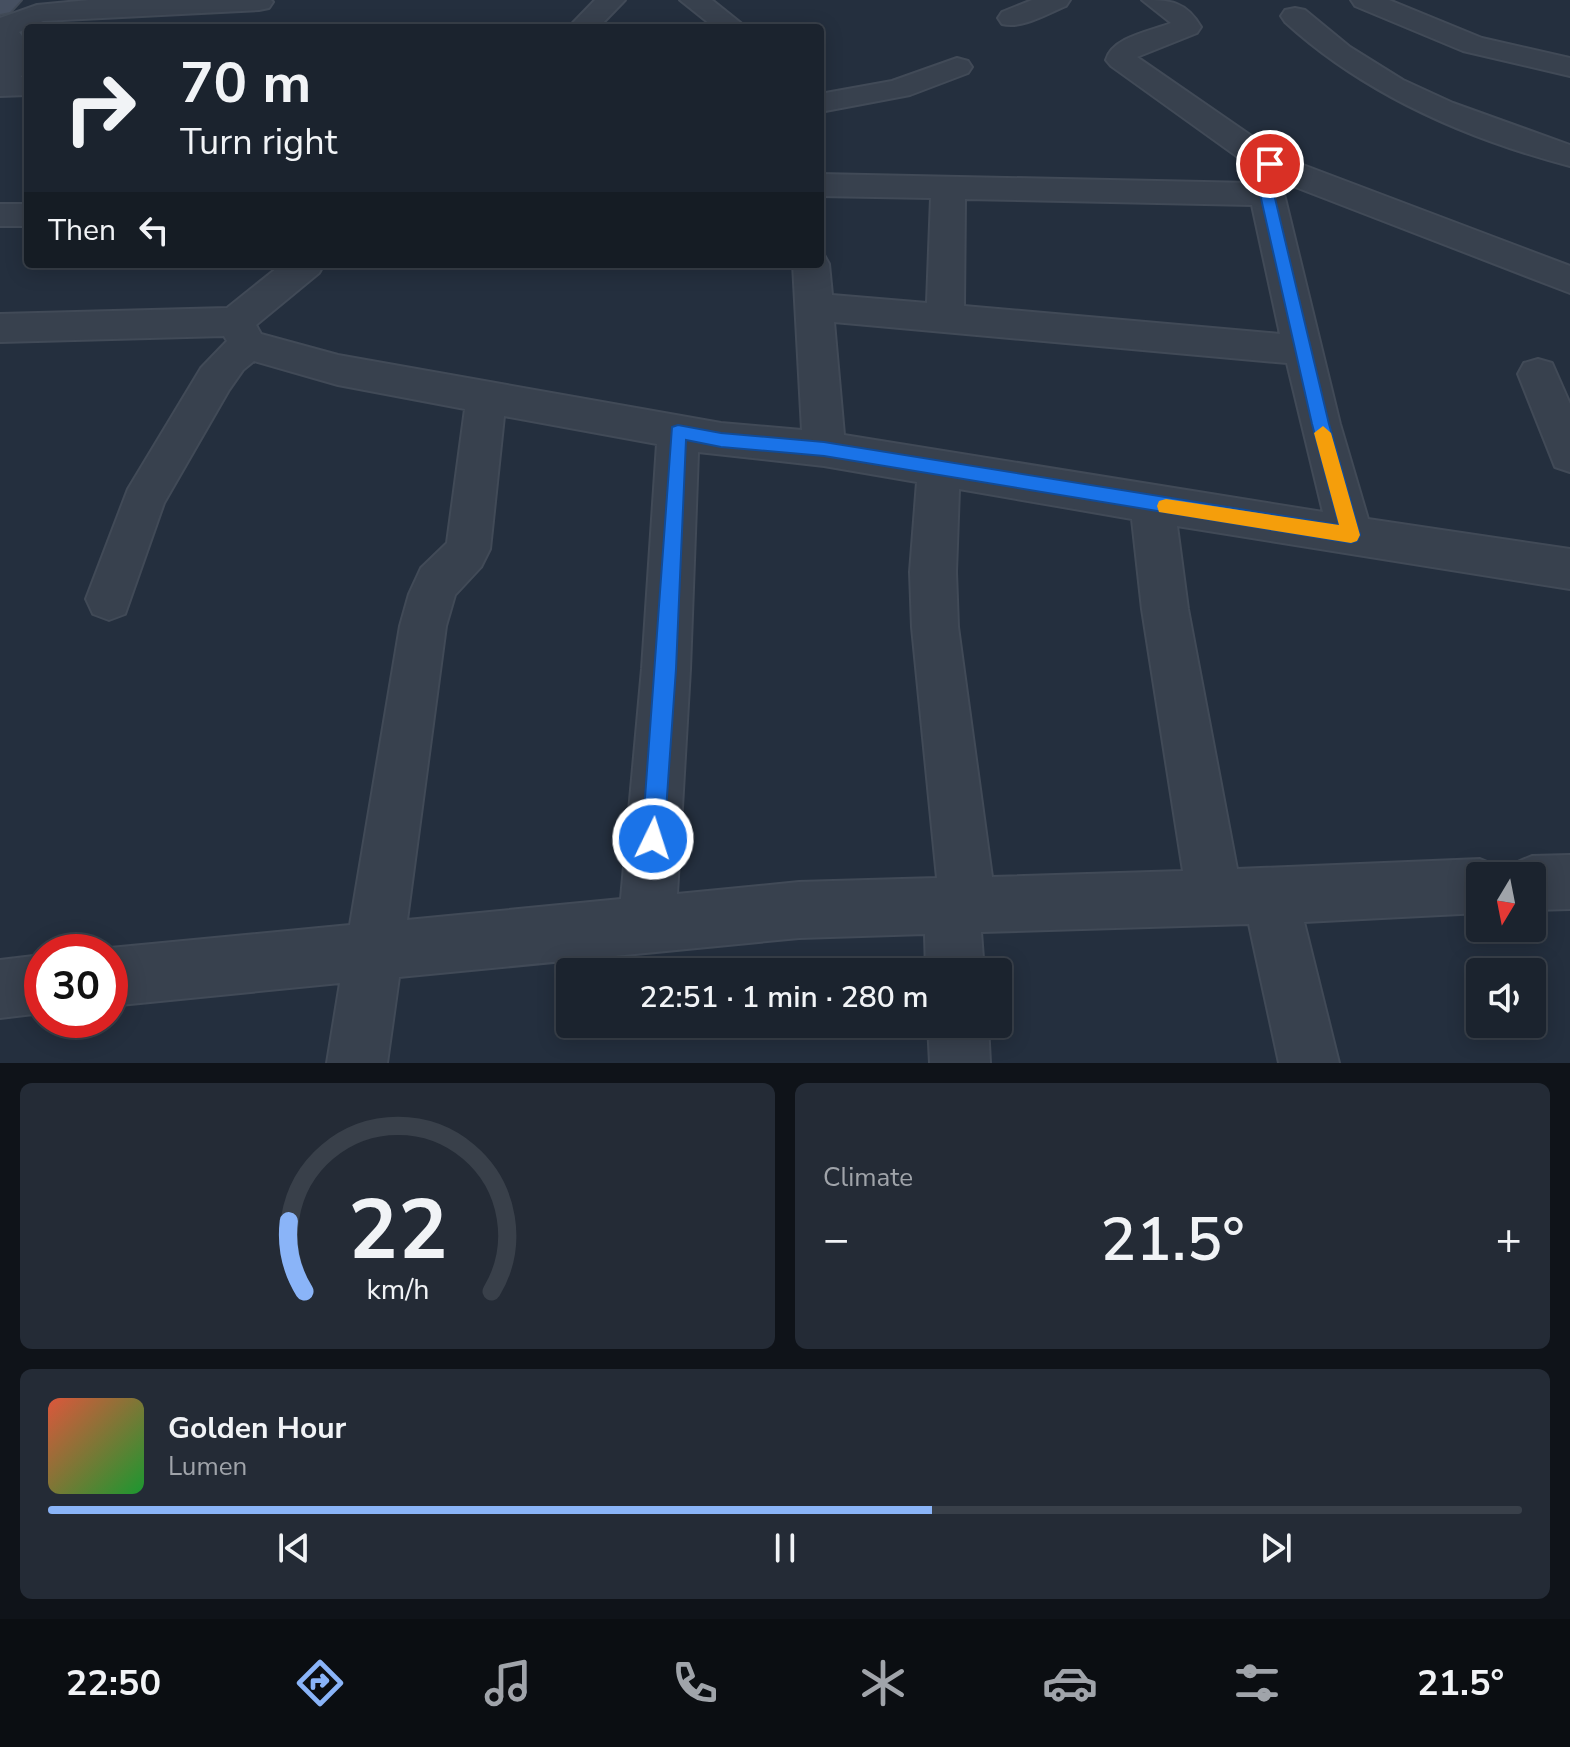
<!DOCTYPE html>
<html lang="en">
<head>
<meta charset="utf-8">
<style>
  :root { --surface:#1b232e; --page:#242b36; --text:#f1f3f6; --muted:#a0a4aa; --line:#39404a; --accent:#8ab4f8 }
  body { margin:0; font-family:"Nunito Sans",sans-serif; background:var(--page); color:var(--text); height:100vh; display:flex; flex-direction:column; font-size:30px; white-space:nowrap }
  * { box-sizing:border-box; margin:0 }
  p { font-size:26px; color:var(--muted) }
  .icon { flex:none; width:44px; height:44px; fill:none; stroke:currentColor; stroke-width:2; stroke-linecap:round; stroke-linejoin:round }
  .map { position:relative; height:1063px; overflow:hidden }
  .panel { display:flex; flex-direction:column; gap:20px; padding:20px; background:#0f1319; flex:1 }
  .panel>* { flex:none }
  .guide { position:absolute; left:24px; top:24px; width:800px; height:244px; border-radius:8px; box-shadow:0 4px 20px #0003,0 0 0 2px var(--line); background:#1b232e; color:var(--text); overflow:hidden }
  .needle { width:52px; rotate:190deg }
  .tools { position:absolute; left:1466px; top:862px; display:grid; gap:16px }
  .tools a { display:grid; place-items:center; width:80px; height:80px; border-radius:8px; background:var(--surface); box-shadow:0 4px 20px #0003,0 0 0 2px var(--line); font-size:40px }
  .speed { position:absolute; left:24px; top:934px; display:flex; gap:16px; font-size:40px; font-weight:700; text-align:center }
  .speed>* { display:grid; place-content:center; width:104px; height:104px; border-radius:50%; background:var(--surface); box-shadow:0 4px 20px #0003,0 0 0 2px var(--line); line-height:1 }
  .speed .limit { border:12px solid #d22; background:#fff; color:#111 }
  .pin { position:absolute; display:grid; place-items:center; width:68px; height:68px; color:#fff; margin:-34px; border:4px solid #fff; border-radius:50%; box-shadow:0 2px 8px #0007 }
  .me { position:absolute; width:88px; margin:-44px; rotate:4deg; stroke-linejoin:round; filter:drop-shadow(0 0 6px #0008) }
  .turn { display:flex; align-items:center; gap:28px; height:168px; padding:0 24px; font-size:36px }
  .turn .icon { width:104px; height:104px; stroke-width:2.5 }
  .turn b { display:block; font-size:56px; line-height:68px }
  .then { display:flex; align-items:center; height:76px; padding:0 24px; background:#0003; gap:16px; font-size:30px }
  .big { font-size:60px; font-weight:600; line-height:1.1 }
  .panel .tile { flex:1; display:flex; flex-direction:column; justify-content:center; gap:12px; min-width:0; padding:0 28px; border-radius:12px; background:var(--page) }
  .panel .dial { align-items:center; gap:0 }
  .dial svg { height:208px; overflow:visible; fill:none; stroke:var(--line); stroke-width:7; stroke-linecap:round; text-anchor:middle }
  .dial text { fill:var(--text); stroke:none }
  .song { display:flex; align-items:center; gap:24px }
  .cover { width:96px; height:96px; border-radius:12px; background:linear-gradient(135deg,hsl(10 70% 55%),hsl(130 70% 35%)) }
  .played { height:8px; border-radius:4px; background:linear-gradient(90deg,var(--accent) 60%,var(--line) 60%) }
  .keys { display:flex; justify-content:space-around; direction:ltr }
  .heat { display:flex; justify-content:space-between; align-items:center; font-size:44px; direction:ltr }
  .panel .tiles { flex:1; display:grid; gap:20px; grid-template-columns:1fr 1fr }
  .tile:last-child { grid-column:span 2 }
  .trip { position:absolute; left:556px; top:958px; width:456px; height:80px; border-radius:8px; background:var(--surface); box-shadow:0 4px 20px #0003,0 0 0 2px var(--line); font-weight:600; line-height:80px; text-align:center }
  .tabs { display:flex; height:128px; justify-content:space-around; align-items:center; background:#0b0e12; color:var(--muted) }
  .tabs .icon { width:56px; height:56px }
  .tabs .current { color:var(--accent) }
  .tabs b { font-size:36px; color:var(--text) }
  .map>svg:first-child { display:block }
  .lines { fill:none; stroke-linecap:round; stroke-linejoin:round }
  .street-casing { stroke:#414a57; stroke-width:4 }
  .secondary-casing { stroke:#414a57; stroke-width:4 }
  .street { fill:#38414e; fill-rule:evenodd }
  .secondary { fill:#465061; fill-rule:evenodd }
  .route { fill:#1a73e8; stroke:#114b97; stroke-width:2 }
  .slow { fill:#f59e0b }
</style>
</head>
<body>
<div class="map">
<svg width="1570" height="1063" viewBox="0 0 1570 1063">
  <rect width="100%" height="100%" fill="#242f3e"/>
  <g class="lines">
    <g class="street-casing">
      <path id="street" d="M89,0h182l2,2 -4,6 -10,2 -216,11 -24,11 9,12 -1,20 -6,13h7v18l-28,1v-78l37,-13z
        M595,0h30l-27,28h-30z
        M680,0h32l35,28h-32z
        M1032,0h38l-4,6c-20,8 -43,23 -64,18l-4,-6 4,-6z
        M1142,0c28,0 44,1 59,27l-4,6 -60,24 145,100 288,109v27l-285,-110 -1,11 56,230 28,95 202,30v40l-393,-63 11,83 49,260 243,-10 19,8 4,9h-23v37l-176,9 35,141h-60l-30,-139 -268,8 3,40h-58l-1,-38 -126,4 -400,39 -12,86h-60l13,-80 -230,23v-54h-9l9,-4 240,-23 50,-299 9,-32 12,-26 26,-25 18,-134 -127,-24 -84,-24 -11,9 -14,20 -65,113 -39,111 -16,6 -16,-6 -7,-15 42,-110 73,-121 26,-27 -3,-5 -224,6v-28l227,-6 55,-44h42l-5,9 -63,52 5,9 77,21 383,68 81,7 -9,-166h27v-10l4,1 5,9 3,31 95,8 4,-105 -111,-2v-22l431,9 2,-15 -142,-102 -5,-6c6,-23 45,-29 65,-37zM965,199l287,6 28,129 -316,-28zM834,322l453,41 36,149 -479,-77zM504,416l153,28 -15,225 -21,230 -214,21 39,-294 9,-31 26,-28 9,-18zM698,452l126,14 93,16 -7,90 2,55 25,251 -138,4 -122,12 13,-225zM959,489l173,30 10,90 41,262 -191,6 -34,-250 -2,-55z
        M1351,0h38l93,38 88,20v18l-107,-25 -108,-45z
        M1295,8l10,2 45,37 53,33 50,23 117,42v21c-103,-27 -206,-72 -285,-144l-4,-6 4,-6z
        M957,58l11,3 4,6 -4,6 -58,22 -90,17v-18l72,-13z
        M0,204h28v22h-28z
        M1538,359l14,4 18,41v68l-15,-5 -37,-93 6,-11z
        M1570,855v54l-38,1v-34h-25l6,-12 19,-8z
        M42,955v58l-42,5v-58z
        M928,1024h60l2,39h-60z"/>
    </g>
    <g class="secondary-casing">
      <path id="secondary" d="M0,0h21l-11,12 -10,2z"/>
    </g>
    <use href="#street" class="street"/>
    <use href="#secondary" class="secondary"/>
  </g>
  <path class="route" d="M1270,160l7,4 -3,30 55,230 31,111 -3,6 -6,2 -527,-87 -103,-9 -35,-7 -10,229 -12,170 -3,8 -8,3 -8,-3 -3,-8 30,-412 6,-2 43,8 103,9 515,83 -27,-101 -52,-230 3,-30z"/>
  <path class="slow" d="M1323,426l8,7 29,102 -3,6 -6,2 -192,-31 -2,-6 2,-5 7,-2 173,26 -25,-92z"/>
</svg>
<div class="tools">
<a><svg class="needle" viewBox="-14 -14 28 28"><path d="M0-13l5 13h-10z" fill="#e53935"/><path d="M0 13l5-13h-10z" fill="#a0a4aa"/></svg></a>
<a><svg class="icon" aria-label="sound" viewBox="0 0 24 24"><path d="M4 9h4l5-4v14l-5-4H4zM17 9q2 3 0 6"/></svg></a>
</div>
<div class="speed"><div class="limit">30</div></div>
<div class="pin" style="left:1270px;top:164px;background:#d93025"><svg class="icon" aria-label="arrive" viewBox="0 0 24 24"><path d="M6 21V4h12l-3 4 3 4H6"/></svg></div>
<svg class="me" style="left:653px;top:839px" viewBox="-20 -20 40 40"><circle r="17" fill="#1a73e8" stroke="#fff" stroke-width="3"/><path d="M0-11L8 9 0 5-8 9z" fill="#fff"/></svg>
<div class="trip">22:51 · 1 min · 280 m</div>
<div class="guide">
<div class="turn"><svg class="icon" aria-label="right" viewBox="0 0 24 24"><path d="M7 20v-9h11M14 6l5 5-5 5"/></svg><div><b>70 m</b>Turn right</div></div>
<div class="then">Then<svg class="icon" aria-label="left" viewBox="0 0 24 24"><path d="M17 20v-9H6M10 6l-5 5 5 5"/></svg></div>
</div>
</div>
<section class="panel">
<div class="tiles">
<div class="tile dial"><svg viewBox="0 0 100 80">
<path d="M14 69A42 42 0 1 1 86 69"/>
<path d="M14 69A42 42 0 0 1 8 42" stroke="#8ab4f8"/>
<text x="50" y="56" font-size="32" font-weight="700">22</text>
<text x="50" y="72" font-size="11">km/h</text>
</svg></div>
<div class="tile"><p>Climate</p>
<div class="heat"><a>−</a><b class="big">21.5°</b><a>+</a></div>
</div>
<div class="tile">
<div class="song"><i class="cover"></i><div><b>Golden Hour</b><p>Lumen</p></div></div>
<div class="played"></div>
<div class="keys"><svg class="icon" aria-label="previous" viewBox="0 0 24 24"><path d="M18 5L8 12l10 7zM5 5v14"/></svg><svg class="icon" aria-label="pause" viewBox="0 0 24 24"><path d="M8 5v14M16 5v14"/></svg><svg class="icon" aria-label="next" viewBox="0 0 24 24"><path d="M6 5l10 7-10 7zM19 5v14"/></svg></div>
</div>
</div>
</section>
<nav class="tabs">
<b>22:50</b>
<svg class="icon current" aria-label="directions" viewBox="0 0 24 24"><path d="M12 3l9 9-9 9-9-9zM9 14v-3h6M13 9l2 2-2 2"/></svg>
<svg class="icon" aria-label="music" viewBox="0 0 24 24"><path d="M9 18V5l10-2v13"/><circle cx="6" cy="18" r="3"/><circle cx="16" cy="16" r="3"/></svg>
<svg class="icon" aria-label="phone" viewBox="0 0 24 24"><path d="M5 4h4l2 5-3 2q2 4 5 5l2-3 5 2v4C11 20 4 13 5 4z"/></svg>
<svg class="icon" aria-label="climate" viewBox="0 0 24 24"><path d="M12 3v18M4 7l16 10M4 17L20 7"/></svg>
<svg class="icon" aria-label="car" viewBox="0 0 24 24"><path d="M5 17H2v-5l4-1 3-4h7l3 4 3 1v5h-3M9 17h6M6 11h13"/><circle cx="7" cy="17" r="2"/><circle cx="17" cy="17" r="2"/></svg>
<svg class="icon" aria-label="filters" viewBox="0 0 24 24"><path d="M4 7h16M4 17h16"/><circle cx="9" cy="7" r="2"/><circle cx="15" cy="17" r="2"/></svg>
<b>21.5°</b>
</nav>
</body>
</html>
